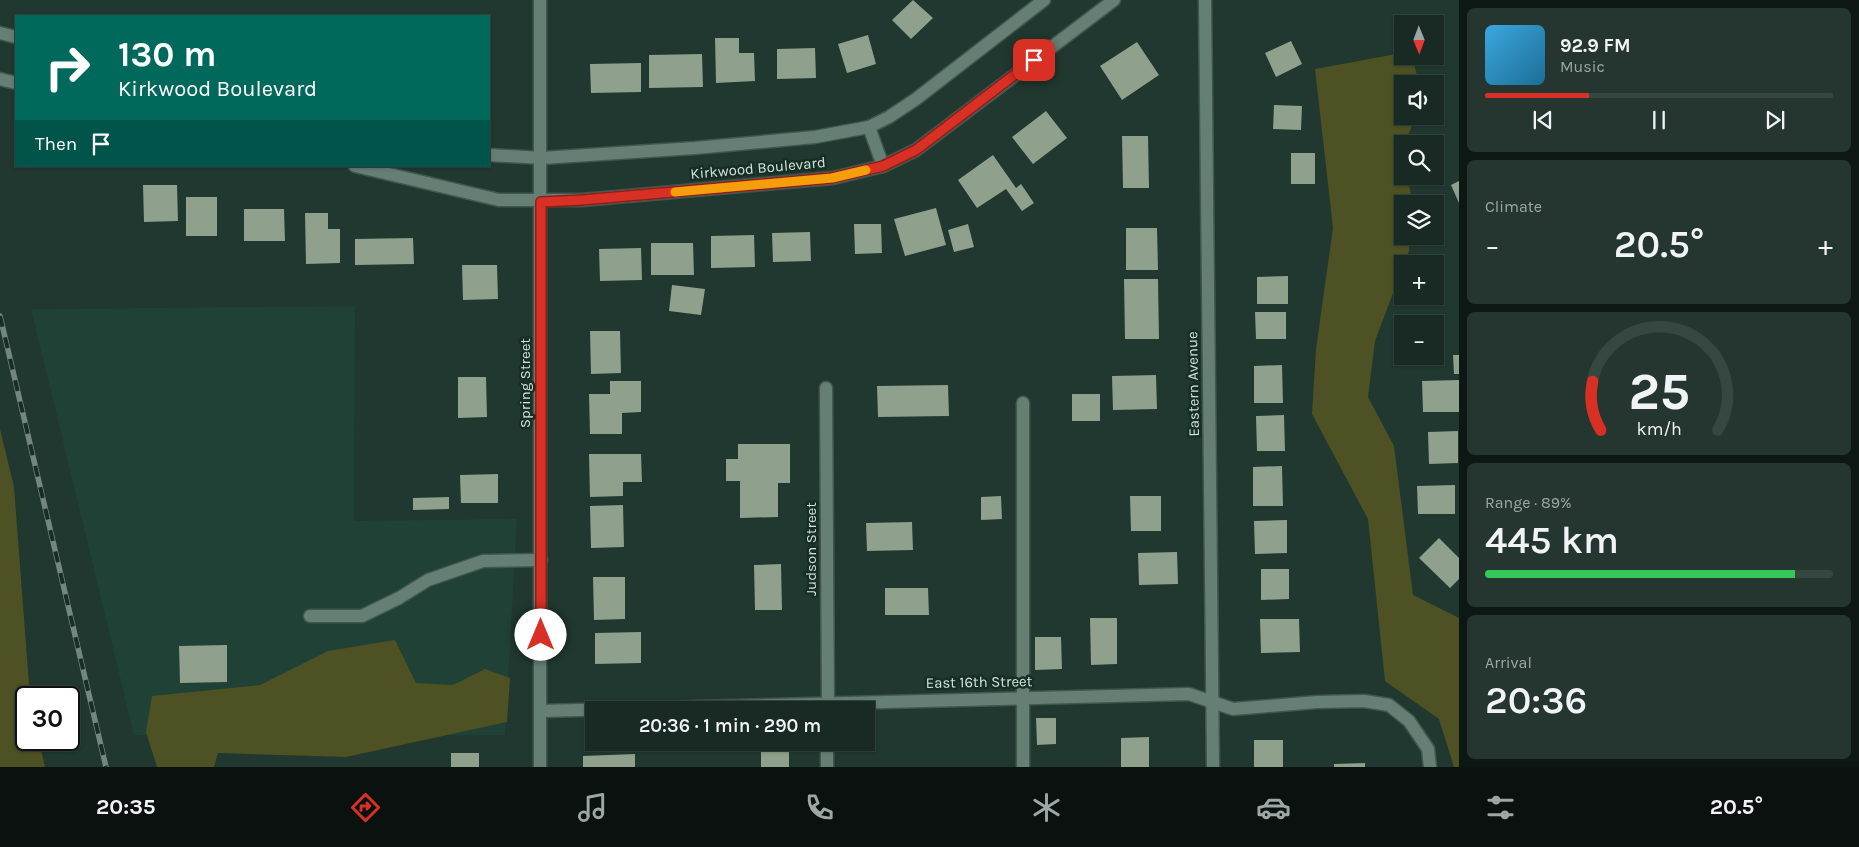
<!DOCTYPE html>
<html lang="en">
<head>
<meta charset="utf-8">
<style>
  :root { --surface:#182a23; --page:#253630; --text:#f1f3f6; --muted:#9fa7a6; --line:#364641; --accent:#d93025 }
  body { margin:0; font-family:Karla,sans-serif; background:var(--page); color:var(--text); height:100vh; display:flex; flex-direction:column; font-size:19px; white-space:nowrap }
  * { box-sizing:border-box; margin:0 }
  p { font-size:16px; color:var(--muted) }
  .icon { flex:none; width:28px; height:28px; fill:none; stroke:currentColor; stroke-width:2; stroke-linecap:round; stroke-linejoin:round }
  .map { position:relative; flex:1; overflow:hidden }
  .side { display:flex; flex-direction:column; gap:8px; padding:8px; background:#0d1713; width:400px }
  .side>* { flex:none }
  .banner { position:absolute; left:15px; top:15px; width:475px; height:152px; border-radius:0px; box-shadow:0 1px 4px #0004,0 0 0 1px var(--line); background:#00695c; color:#fff; overflow:hidden }
  .needle { width:32px; rotate:179deg }
  .fabs { position:absolute; left:1394px; top:15px; display:grid; gap:10px }
  .fabs a { display:grid; place-items:center; width:50px; height:50px; border-radius:0px; background:var(--surface); box-shadow:0 1px 4px #0004,0 0 0 1px var(--line); font-size:25px }
  .speed { position:absolute; left:15px; top:686px; display:flex; gap:10px; font-size:25px; font-weight:700; text-align:center }
  .speed>* { display:grid; place-content:center; width:65px; height:65px; border-radius:50%; background:var(--surface); box-shadow:0 1px 4px #0004,0 0 0 1px var(--line); line-height:1 }
  .speed .limit { border:2px solid #111; border-radius:8px; background:#fff; color:#111 }
  .pin { position:absolute; display:grid; place-items:center; width:42px; height:42px; color:#fff; margin:-21px; border-radius:10px; box-shadow:0 2px 8px #0006 }
  .me { position:absolute; width:55px; margin:-28px; rotate:0deg; stroke-linejoin:round; filter:drop-shadow(0 0 4px #0008) }
  .turn { display:flex; align-items:center; gap:18px; height:105px; padding:0 20px; font-size:22px }
  .turn .icon { width:65px; height:65px; stroke-width:2.5 }
  .turn b { display:block; font-size:35px; line-height:42px }
  .then { display:flex; align-items:center; height:48px; padding:0 20px; background:#0003; gap:10px; font-size:19px }
  .big { font-size:38px; font-weight:600; line-height:1.1 }
  .side .tile { flex:1; display:flex; flex-direction:column; justify-content:center; gap:8px; min-width:0; padding:0 18px; border-radius:8px; background:var(--page) }
  .side .dial { align-items:center; gap:0 }
  .dial svg { height:130px; overflow:visible; fill:none; stroke:var(--line); stroke-width:7; stroke-linecap:round; text-anchor:middle }
  .dial text { fill:var(--text); stroke:none }
  .song { display:flex; align-items:center; gap:15px }
  .cover { width:60px; height:60px; border-radius:8px; background:linear-gradient(135deg,hsl(200 70% 55%),hsl(200 70% 35%)) }
  .played { height:5px; border-radius:2px; background:linear-gradient(90deg,var(--accent) 30%,var(--line) 30%) }
  .keys { display:flex; justify-content:space-around; direction:ltr }
  .heat { display:flex; justify-content:space-between; align-items:center; font-size:28px; direction:ltr }
  .charge { height:8px; border-radius:4px; background:linear-gradient(90deg,#34c759 89%,var(--line) 0) }
  .trip { position:absolute; left:585px; top:701px; width:290px; height:50px; border-radius:0px; background:var(--surface); box-shadow:0 1px 4px #0004,0 0 0 1px var(--line); font-weight:600; line-height:50px; text-align:center }
  .menu { display:flex; height:80px; justify-content:space-around; align-items:center; background:#0a110e; color:var(--muted) }
  .menu .icon { width:35px; height:35px }
  .menu .selected { color:var(--accent) }
  .menu b { font-size:22px; color:var(--text) }
  main { display:flex; flex:1; min-height:0 }
  .map>svg:first-child { display:block }
  .built { fill:#204135 }
  .green { fill:#4d5124 }
  .building { fill:#8fa08c }
  .lines { fill:none; stroke-linecap:round; stroke-linejoin:round }
  .service-casing { stroke:#40564e; stroke-width:15 }
  .minor-casing { stroke:#40564e; stroke-width:15 }
  .tertiary-casing { stroke:#40564e; stroke-width:15 }
  .service { stroke:#657f75; stroke-width:12 }
  .minor { stroke:#657f75; stroke-width:12 }
  .tertiary { stroke:#657f75; stroke-width:12 }
  .rail-casing { stroke:#73877f; stroke-width:5.5 }
  .rail { stroke:#162e25; stroke-width:4; stroke-dasharray:11; stroke-linecap:butt }
  .route-casing { stroke:#8d1f18; stroke-width:12 }
  .route { stroke:#d93025; stroke-width:9 }
  .slow { stroke:#f59e0b; stroke-width:9 }
  .labels { text-anchor:middle; dominant-baseline:central; stroke-width:5; stroke-linejoin:round; paint-order:stroke }
  .street-label { font-size:15px; fill:#d4e2dc; stroke:#162e25 }
</style>
</head>
<body>
<main>
<div class="map">
<svg width="1459" height="767" viewBox="0 0 1459 767">
  <rect width="100%" height="100%" fill="#20382f"/>
  <path class="built" d="M355,306l-1,215 163,-2 -12,216h-371l-103,-426z"/>
  <path class="green" d="M1402,53v3h10l7,28h-17v32h14l-15,36 1,24h5l6,28h-11v32h8l-1,15 -34,90 -7,56 26,49 19,149 46,23v149h-5l-15,-48 -54,-38 -17,-162 -56,-105 4,-65 17,-121 -18,-159z
    M0,429l14,58 16,210 -4,1v42h13l6,27h-45z
    M395,640l21,43 37,2 32,-16 25,9 -3,44 -161,35 -128,-4 -4,14h-57l-11,-35 6,-36 108,-11 68,-34z"/>
  <path class="building" d="M913,0l20,18 -22,21 -19,-19z
    M868,35l8,29 -29,9 -9,-29z
    M715,38h24v15h15l1,28 -39,2z
    M1291,41l11,23 -26,13 -11,-24z
    M1137,42l22,33 -37,25 -22,-34z
    M815,48l1,30 -39,1v-30z
    M702,54l1,33 -54,1v-33z
    M641,63v29l-50,1 -1,-29z
    M1274,105l28,1 -1,24 -28,-1z
    M1046,111l21,27 -34,26 -21,-27z
    M1122,136h26l1,52h-26z
    M1291,153h24v31h-24z
    M993,155l23,33 5,-4 13,19 -12,8 -16,-22 -29,19 -19,-28z
    M1459,181v22l-8,-18z
    M143,185h34l1,36 -34,1z
    M186,197h31v39h-31z
    M936,208l10,37 -41,11 -11,-37z
    M244,209h40l1,32h-41z
    M305,213h23v16h12v34l-34,1z
    M854,224h27l1,29 -27,1z
    M968,224l6,23 -20,5 -6,-22z
    M1126,228h31l1,42h-32z
    M810,232l1,29 -38,1 -1,-29z
    M754,235l1,32 -44,1v-32z
    M413,238l1,26 -59,1v-26z
    M651,243h42l1,32h-43z
    M641,248l1,32 -42,1 -1,-32z
    M462,265h35l1,34 -35,1z
    M1443,265v39h-25v-8h17v-30z
    M1288,276v28h-31v-27z
    M1124,279h34l1,60h-34z
    M672,285l33,4 -4,26 -32,-4z
    M1255,312h31v27h-30z
    M590,331h30l1,42 -30,1z
    M1453,355h6v19h-5z
    M1282,365l1,38h-29v-37z
    M1156,375l1,34 -44,1 -1,-34z
    M458,377h28l1,40 -29,1z
    M1459,380v32h-36l-1,-31z
    M610,381h31v31l-19,1v21h-32l-1,-40h21z
    M948,385l1,31 -71,1 -1,-31z
    M1072,394h28v27h-28z
    M1284,415l1,36h-28l-1,-35z
    M1458,431v32l-29,1 -1,-32z
    M738,444h52v39h-12v34l-38,1v-37h-14v-22h12z
    M589,454h52l1,28h-19v14l-33,1z
    M1282,466l1,40h-30v-39z
    M498,474v29h-37l-1,-28z
    M1455,485v29h-37l-1,-28z
    M1001,496l1,23 -21,1v-23z
    M1130,496h31v35h-30z
    M449,497v12l-36,1v-12z
    M623,505l1,42 -33,1 -1,-42z
    M1287,520v33l-32,1 -1,-33z
    M912,522l1,28 -46,1 -1,-28z
    M1439,538l20,20v21l-9,9 -31,-30z
    M1177,552l1,32 -39,1 -1,-32z
    M781,564l1,46h-27l-1,-45z
    M1261,569h28v30l-28,1z
    M593,577h32v42l-31,1z
    M885,588h43l1,27h-44z
    M1090,618h27v46l-26,1z
    M1260,619h39l1,33 -39,1z
    M641,632v31l-46,1v-31z
    M1035,637h26l1,32 -27,1z
    M227,645v37l-47,1 -1,-37z
    M1036,718h20v26l-19,1z
    M1149,737v30h-28v-29z
    M1254,740h29v27h-29z
    M761,742h28v25h-28z
    M451,753h28v14h-28z
    M635,754v13h-52v-11z
    M1365,763v4h-31v-3z"/>
  <g class="lines">
    <g class="service-casing">
      <path id="service" d="M869,127l14,39
        M310,616h52l37,-18 29,-18 55,-19 58,-1
        M1023,767v-364"/>
    </g>
    <g class="minor-casing">
      <path id="minor" d="M540,0v767
        M826,388l2,322
        M541,711l648,-17 44,15 84,-7 47,-1 25,4 20,16 19,28 2,18
        M827,767v-25"/>
    </g>
    <g class="tertiary-casing">
      <path id="tertiary" d="M1205,0l8,767
        M0,33l16,4
        M0,79l16,4
        M489,155l53,3 153,-10 120,-11 54,-10 20,-10 27,-18 128,-99
        M355,166l144,34h83l251,-22 50,-12 33,-16 198,-150"/>
    </g>
    <use href="#service" class="service"/>
    <use href="#minor" class="minor"/>
    <use href="#tertiary" class="tertiary"/>
    <g class="rail-casing">
      <path id="rail" d="M0,316l106,451"/>
    </g>
    <use href="#rail" class="rail"/>
  </g>
  <g class="lines">
    <g class="route-casing">
      <path id="route" d="M541,635v-433l41,-2 250,-22 51,-12 33,-16 118,-90"/>
    </g>
    <use href="#route" class="route"/>
    <path class="slow" d="M675,192l157,-14 34,-8"/>
  </g>
  <g class="labels">
    <g class="street-label">
      <text transform="translate(758 168) rotate(-5)">Kirkwood Boulevard</text>
      <text transform="translate(525 383) rotate(-90)">Spring Street</text>
      <text transform="translate(1193 384) rotate(-91)">Eastern Avenue</text>
      <text transform="translate(811 549) rotate(-90)">Judson Street</text>
      <text transform="translate(979 682) rotate(-1)">East 16th Street</text>
    </g>
  </g>
</svg>
<div class="fabs">
<a><svg class="needle" viewBox="-14 -14 28 28"><path d="M0-13l5 13h-10z" fill="#e53935"/><path d="M0 13l5-13h-10z" fill="#9fa7a6"/></svg></a>
<a><svg class="icon" aria-label="sound" viewBox="0 0 24 24"><path d="M4 9h4l5-4v14l-5-4H4zM17 9q2 3 0 6"/></svg></a>
<a><svg class="icon" aria-label="search" viewBox="0 0 24 24"><circle cx="10" cy="10" r="6"/><path d="M15 15l6 6"/></svg></a>
<a><svg class="icon" aria-label="layers" viewBox="0 0 24 24"><path d="M12 4l9 5-9 5-9-5zM3 14l9 5 9-5"/></svg></a>
<a>+</a>
<a>−</a>
</div>
<div class="speed"><div class="limit">30</div></div>
<div class="pin" style="left:1034px;top:60px;background:#d93025"><svg class="icon" aria-label="arrive" viewBox="0 0 24 24"><path d="M6 21V4h12l-3 4 3 4H6"/></svg></div>
<svg class="me" style="left:541px;top:635px" viewBox="-20 -20 40 40"><circle r="19" fill="#fff"/><path d="M0-13L10 11 0 6-10 11z" fill="#d93025"/></svg>
<div class="trip">20:36 · 1 min · 290 m</div>
<div class="banner">
<div class="turn"><svg class="icon" aria-label="right" viewBox="0 0 24 24"><path d="M7 20v-9h11M14 6l5 5-5 5"/></svg><div><b>130 m</b>Kirkwood Boulevard</div></div>
<div class="then">Then<svg class="icon" aria-label="arrive" viewBox="0 0 24 24"><path d="M6 21V4h12l-3 4 3 4H6"/></svg></div>
</div>
</div>
<section class="side">
<div class="tile">
<div class="song"><i class="cover"></i><div><b>92.9 FM</b><p>Music</p></div></div>
<div class="played"></div>
<div class="keys"><svg class="icon" aria-label="previous" viewBox="0 0 24 24"><path d="M18 5L8 12l10 7zM5 5v14"/></svg><svg class="icon" aria-label="pause" viewBox="0 0 24 24"><path d="M8 5v14M16 5v14"/></svg><svg class="icon" aria-label="next" viewBox="0 0 24 24"><path d="M6 5l10 7-10 7zM19 5v14"/></svg></div>
</div>
<div class="tile"><p>Climate</p>
<div class="heat"><a>−</a><b class="big">20.5°</b><a>+</a></div>
</div>
<div class="tile dial"><svg viewBox="0 0 100 80">
<path d="M14 69A42 42 0 1 1 86 69"/>
<path d="M14 69A42 42 0 0 1 9 39" stroke="#d93025"/>
<text x="50" y="56" font-size="32" font-weight="700">25</text>
<text x="50" y="72" font-size="11">km/h</text>
</svg></div>
<div class="tile"><p>Range · 89%</p><b class="big">445 km</b><div class="charge"></div></div>
<div class="tile"><p>Arrival</p><b class="big">20:36</b></div>
</section>
</main>
<nav class="menu">
<b>20:35</b>
<svg class="icon selected" aria-label="directions" viewBox="0 0 24 24"><path d="M12 3l9 9-9 9-9-9zM9 14v-3h6M13 9l2 2-2 2"/></svg>
<svg class="icon" aria-label="music" viewBox="0 0 24 24"><path d="M9 18V5l10-2v13"/><circle cx="6" cy="18" r="3"/><circle cx="16" cy="16" r="3"/></svg>
<svg class="icon" aria-label="phone" viewBox="0 0 24 24"><path d="M5 4h4l2 5-3 2q2 4 5 5l2-3 5 2v4C11 20 4 13 5 4z"/></svg>
<svg class="icon" aria-label="climate" viewBox="0 0 24 24"><path d="M12 3v18M4 7l16 10M4 17L20 7"/></svg>
<svg class="icon" aria-label="car" viewBox="0 0 24 24"><path d="M5 17H2v-5l4-1 3-4h7l3 4 3 1v5h-3M9 17h6M6 11h13"/><circle cx="7" cy="17" r="2"/><circle cx="17" cy="17" r="2"/></svg>
<svg class="icon" aria-label="filters" viewBox="0 0 24 24"><path d="M4 7h16M4 17h16"/><circle cx="9" cy="7" r="2"/><circle cx="15" cy="17" r="2"/></svg>
<b>20.5°</b>
</nav>
</body>
</html>
